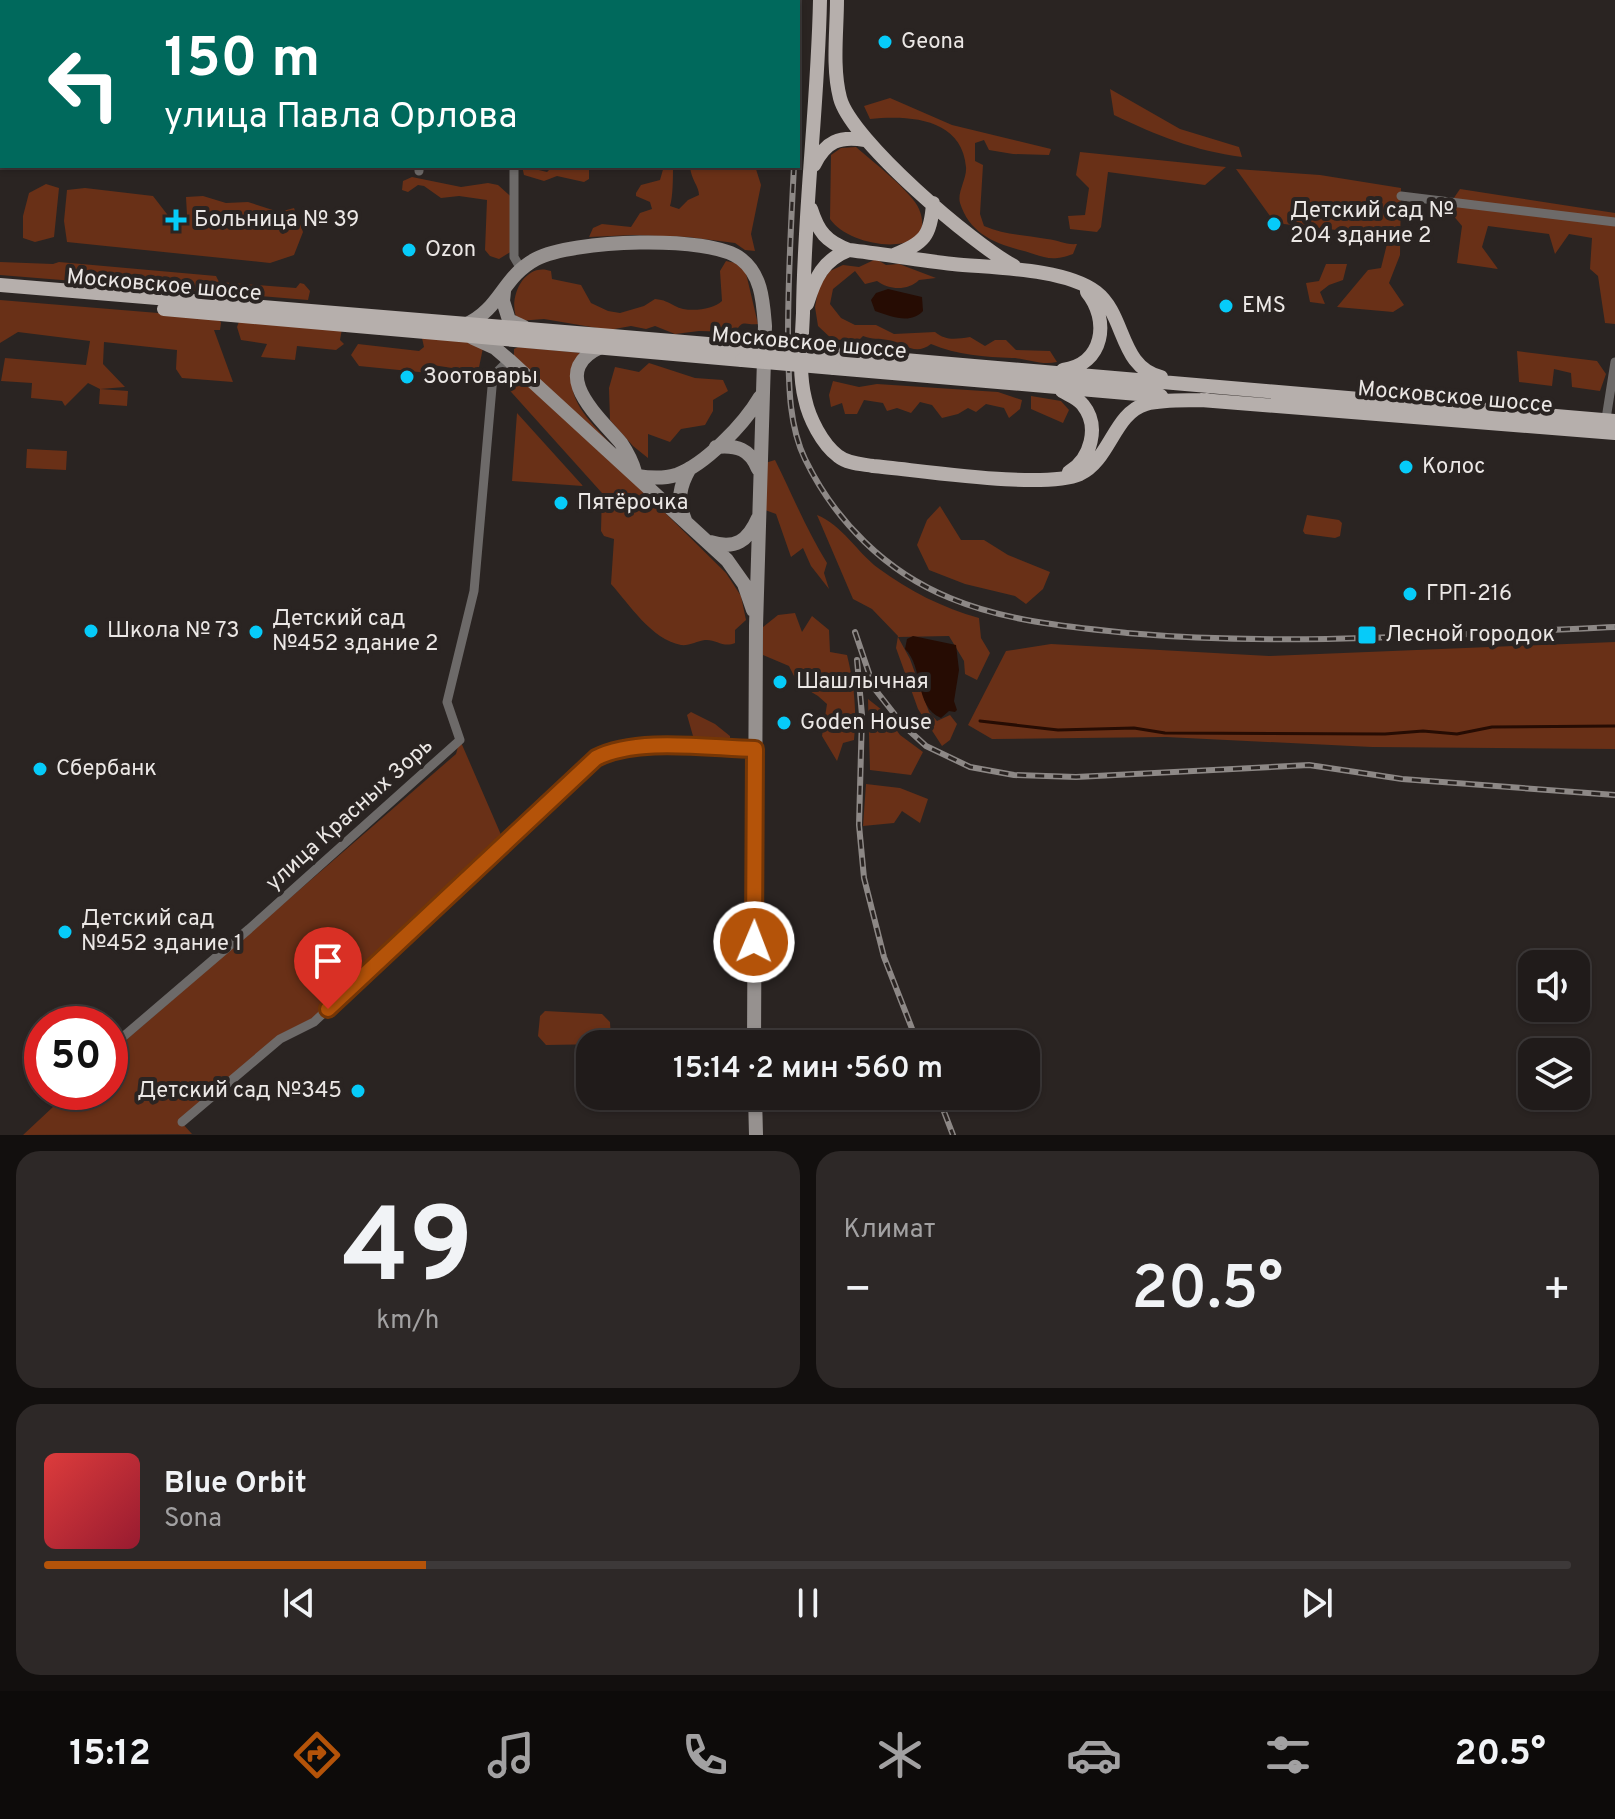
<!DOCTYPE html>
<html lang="ru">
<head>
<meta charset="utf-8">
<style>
  :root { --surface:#201b1a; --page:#2d2827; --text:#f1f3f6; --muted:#a2a1a2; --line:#3d3939; --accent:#b45309 }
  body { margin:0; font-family:Overpass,sans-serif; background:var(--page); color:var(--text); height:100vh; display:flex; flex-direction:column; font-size:30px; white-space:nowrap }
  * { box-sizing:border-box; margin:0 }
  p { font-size:26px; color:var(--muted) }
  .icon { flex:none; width:44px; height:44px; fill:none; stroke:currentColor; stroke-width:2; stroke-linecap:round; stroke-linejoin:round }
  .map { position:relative; height:1135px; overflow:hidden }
  .panel { display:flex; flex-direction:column; gap:16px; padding:16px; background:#120f0e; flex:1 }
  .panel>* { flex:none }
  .guide { position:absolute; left:0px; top:0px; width:800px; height:168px; box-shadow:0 2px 6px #0004,0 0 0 2px var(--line); background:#00695c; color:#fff; overflow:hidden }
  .controls { position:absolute; left:1518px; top:950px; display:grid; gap:16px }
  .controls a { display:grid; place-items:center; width:72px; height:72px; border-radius:16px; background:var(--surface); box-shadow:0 2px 6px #0004,0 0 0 2px var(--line); font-size:40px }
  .speed { position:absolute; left:24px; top:1006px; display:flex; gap:16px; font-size:40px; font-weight:700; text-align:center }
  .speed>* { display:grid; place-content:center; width:104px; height:104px; border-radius:50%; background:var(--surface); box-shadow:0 2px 6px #0004,0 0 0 2px var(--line); line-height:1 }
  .speed .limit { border:12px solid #d22; background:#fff; color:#111 }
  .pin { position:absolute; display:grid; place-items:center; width:68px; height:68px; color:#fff; margin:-82px -34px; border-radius:50% 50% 50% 0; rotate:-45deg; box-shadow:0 0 8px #0007 }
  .pin .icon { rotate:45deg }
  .me { position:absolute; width:88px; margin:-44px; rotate:1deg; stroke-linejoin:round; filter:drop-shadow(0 0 6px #0008) }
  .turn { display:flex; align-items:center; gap:28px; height:168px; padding:0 32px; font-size:36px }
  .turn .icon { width:104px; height:104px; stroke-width:2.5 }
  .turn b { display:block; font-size:56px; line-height:68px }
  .big { font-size:60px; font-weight:600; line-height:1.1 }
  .panel .card { flex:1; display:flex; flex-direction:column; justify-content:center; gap:12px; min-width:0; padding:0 28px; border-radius:24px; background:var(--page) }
  .panel .dial { align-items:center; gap:0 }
  .dial b { font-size:104px; line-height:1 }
  .song { display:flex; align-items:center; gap:24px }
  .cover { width:96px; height:96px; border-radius:12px; background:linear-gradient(135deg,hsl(0 70% 55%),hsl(350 70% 35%)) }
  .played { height:8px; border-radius:4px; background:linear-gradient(90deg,var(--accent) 25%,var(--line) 25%) }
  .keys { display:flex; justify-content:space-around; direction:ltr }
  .heat { display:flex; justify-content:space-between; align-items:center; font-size:44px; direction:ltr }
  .panel .tiles { flex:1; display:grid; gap:16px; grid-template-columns:1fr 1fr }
  .card:last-child { grid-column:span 2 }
  .trip { position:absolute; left:576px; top:1030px; width:464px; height:80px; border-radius:24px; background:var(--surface); box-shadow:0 2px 6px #0004,0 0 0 2px var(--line); font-weight:600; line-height:80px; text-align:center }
  .tabs { display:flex; height:128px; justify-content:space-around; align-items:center; background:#0d0b0a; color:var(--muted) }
  .tabs .icon { width:56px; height:56px }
  .tabs .current { color:var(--accent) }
  .tabs b { font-size:36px; color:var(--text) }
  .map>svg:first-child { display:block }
  .green { fill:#693017 }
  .water { fill:#260c03 }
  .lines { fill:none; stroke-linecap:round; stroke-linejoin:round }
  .stream { stroke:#260c03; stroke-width:3 }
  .minor { stroke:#6d6a69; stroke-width:9 }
  .secondary { stroke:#96918f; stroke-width:14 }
  .primary { stroke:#b6afac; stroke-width:14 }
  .rail-casing { stroke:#8d8886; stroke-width:6 }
  .rail { stroke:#2a2422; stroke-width:3; stroke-dasharray:9; stroke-linecap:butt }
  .primary-bridge { stroke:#b6afac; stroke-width:14 }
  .route-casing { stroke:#753606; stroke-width:20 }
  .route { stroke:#b45309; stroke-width:14 }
  .poi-dot { fill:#06cbf9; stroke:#2a2422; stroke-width:3 }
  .labels { text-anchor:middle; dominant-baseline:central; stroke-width:8; stroke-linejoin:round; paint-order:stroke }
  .poi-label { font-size:22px; fill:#ebe7e5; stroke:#2a2422; text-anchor:start }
  .street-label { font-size:22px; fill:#ebe7e5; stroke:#2a2422 }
</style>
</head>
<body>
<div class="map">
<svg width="1615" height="1135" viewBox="0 0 1615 1135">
  <rect width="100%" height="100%" fill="#2a2422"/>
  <path class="green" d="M1110,89l70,40 59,18 3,10c-47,-6 -86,-22 -128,-42z
    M890,98l62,27 99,24 -2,6 -36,-1 -24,-4 -5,-10 -9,3v18l8,4 -3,49 4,12c21,9 40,9 63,13 12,1 18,6 30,5l-4,10c-24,9 -29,2 -53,-4 -27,-7 -51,-18 -60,-47 -3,-11 7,-24 6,-36 -4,-49 -57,-52 -96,-48l-6,-13z
    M856,147c15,13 57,46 63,62 21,50 -68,41 -89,10l1,-64 10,-7z
    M1080,152l146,15 -21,18 -97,-13 -7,55 -4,5 -27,-3 -2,-13 17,-1 4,-27 -13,-13z
    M522,166l25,6 6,-6h36v13l-5,3 -27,-6 -13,5 -20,-6z
    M664,166h9c0,11 0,31 -3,40l9,3 9,-9 11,-5c0,-9 -8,-15 -9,-29h65l6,19 -10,49 4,17 -10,-1 -10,-7 -47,-6 -55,-2 -44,2 4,-9 9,-4 29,3 9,-14 12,-4 -2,-7 -14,-6v-3l5,-8 19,-5z
    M1236,169l84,6 81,13 -1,67 -11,28 15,22 -11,7 -56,-5 31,-37 13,-2 8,-32 -114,-13z
    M412,177l49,10 27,-4 10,2 18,16 -4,50 -13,8 -9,-3 -5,-6 2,-50 -28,-4 -18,2 -17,-12 -6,-1 -10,7 -6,-2 1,-9z
    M46,184l13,4 -5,49 -19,5 -12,-4v-22l6,-23z
    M85,188l68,8 17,22 17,-3 -1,-18 17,-1 23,7 22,-1 31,10 15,-4 9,24 -9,23 -24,8 -203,-21 -3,-21 3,-31z
    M1460,189l155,24v111l-10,-1 -7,-47 -8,-7 2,-31 -23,-4 -14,20 -6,-20 -61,-8 -6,21 16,22 -41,-6 5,-37 -15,-18z
    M876,259l10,6 13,-1 37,14 -17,2c-11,11 -30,10 -42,1l-12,3 -10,-13 -22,18 -3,15 11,14 14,7h21l18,9 41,-2c11,9 21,7 35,5l15,9 10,-6h11l10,10 34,1 7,11c-16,4 -30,-4 -45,-4 -27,-1 -55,-3 -81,-14 -17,13 -27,-2 -43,-4 -11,-2 -14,0 -25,-4l-3,3 -27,1 -15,-14 -3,-19 4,-21 11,-15 13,-6 16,2z
    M726,261l10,2 9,6 13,55c-11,2 -16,-6 -22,8l-37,-1 -24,3 -20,-8 -9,3 -15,-3 -22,4 -65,-11 -26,2c-12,-21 6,-60 33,-50l1,8 29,6 10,18 17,8 12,2 24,-7 11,-7c10,1 12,3 20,7 12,7 38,4 47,-5l-2,-30z
    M0,262l53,2 6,-2 157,14 3,6 77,6 4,-5 4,1 6,7 -2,9 -308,-25z
    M1326,264h21l-4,16 -14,5 -9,7 5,12 -15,-2 -4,-19 13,-2z
    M0,300l219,18 2,5 -1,7h-6l19,52 -51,-4 -6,-9 1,-19 -73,-8 -1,22 22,23 -25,2 28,2 -1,15 -28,-2 1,-15 -12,-6 -23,23 -3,-5 -31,-3 1,-15 -31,-2 4,-23 81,7 4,-24 -72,-9 -18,11z
    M240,319l102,10 -2,11 4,4 -8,6 -39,-4 -2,14 -34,-3 6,-13 -26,-4 -4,-13z
    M422,338l56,5 5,5 -5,24 -52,-8 3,9 -70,-7 -8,-11 7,-11 61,7 5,-4z
    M518,347l64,6c-28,40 8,67 34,97l-102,-92v-9z
    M1517,351l80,10 9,13 -6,17 -28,-4 -1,-14 -17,-4 -2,17 -33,-4z
    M649,363l46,15 28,2 5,11 -15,9v11l-8,14 -24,4 -11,13 -22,-8v24l-15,-12 -23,-26 -1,-32 6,-21 24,5z
    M510,374l6,1 133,122 77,76 15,23 5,24 -11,10v13c-12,5 -19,-4 -30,-3 -8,1 -16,6 -24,5 -30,-6 -51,-40 -70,-61l3,-45 -10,-3 -3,-5 1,-38 -98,-109 3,-7z
    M833,381l26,6 18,-3 121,8 24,8 -2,9 -11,9 -5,-10 -18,-4 -10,8 -8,-4 -10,6 -16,4 -10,-13 -12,-3 -9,11 -14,-5 -10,3 -4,-8 -19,-3 -7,14h-12l-3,-11 -11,4 -2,-12z
    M1031,396l30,5 8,9 -6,13 -32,-14z
    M517,413l66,73 -71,-5z
    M27,449l40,2 -1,19 -40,-2z
    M775,460c17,34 32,71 52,103l-3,10 5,16 -18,-23 -8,-18 -12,9 -15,-43 -11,-4v-47z
    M940,506l21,34h23l24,15 42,17 -7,17 -17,15 -11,-8 -50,-12 -36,-14 -12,-25 10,-25z
    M817,515c25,10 40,37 61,53 31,23 65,40 101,50l2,20 9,15 -13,27 -12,-6 -1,-13 -15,-25 -51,1 12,22 19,53 8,9 13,-6 7,9 -7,16 -8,6 -24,-37 -22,-61 2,-12 -26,-27 -19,-10z
    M1307,515l32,5 3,3 -2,13 -5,2 -30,-4 -2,-3z
    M795,613l7,19 10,-16 17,14 1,22 17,3c7,28 10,56 7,85l-11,3 -6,18 -15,-25 5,-32 -9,-8 -20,-12 -9,-18 -26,-11v-28l15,-12z
    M1615,642v107l-243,-2 -206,-10 -174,2 -24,-14 38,-74 45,-7 218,12z
    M868,699l14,11 18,25 23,17 -12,23 -41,-5z
    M691,712l24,12 15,12v6l-35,1 -8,-28z
    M460,740l45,104 -191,178 -34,17 -98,84 10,11 -169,1 46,-43h41v-38l346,-300z
    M866,784l34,4 28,11 -8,24 -18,-12 -8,12 -31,3z
    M545,1011l57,3 8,8 1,17 -6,5 -59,1 -8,-9 2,-20z"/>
  <path class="water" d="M12,0h211l-5,2z
    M888,289l34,8 1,14c-13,14 -32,5 -48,0l-4,-11 5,-7z
    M913,636l43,9 3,25 -5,31 3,9 -2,2 -6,-1 -8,7c-27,-11 -17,-51 -36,-69l2,-10z"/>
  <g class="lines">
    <path class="stream" d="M980,721l78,9 76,-2 31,5 220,1 38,-3 34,3 35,-7 123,-1"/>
    <path class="minor" d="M440,2l1,-2
      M534,2v-2
      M514,166v91l7,12
      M419,171v-5
      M1401,196l214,26
      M1605,425l10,-63
      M110,1048l139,-119 211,-189 -13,-38 27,-111 19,-215 16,-16
      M182,1122l98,-83 34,-17 282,-264c42,-21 111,-10 159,-9"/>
    <path class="secondary" d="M504,291l-1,10 6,19 15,7
      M465,325c36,-16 37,-48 71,-66 35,-19 173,-25 205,0 21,16 22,43 24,67l-9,300 -2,418
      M473,338l22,10 14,12 218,200 17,24 9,26
      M601,347c-55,25 -2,70 20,96 6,9 11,18 14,29
      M716,447c21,-2 34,2 42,22
      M637,476c13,2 26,3 39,-1 29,-10 68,-51 84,-78
      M685,520c-8,-20 -6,-33 5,-52
      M710,542c25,8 38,-1 48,-24
      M755,1096l1,39"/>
    <path class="primary" d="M820,0c-2,104 -16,208 -17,313 -1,28 -5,58 2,86 4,19 17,45 33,57 10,8 24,8 35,10 46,4 170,24 207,8 30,-14 34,-61 66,-70 19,-5 42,-3 61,-4
      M837,0c0,31 -5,67 3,98 11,42 134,147 174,168
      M814,165c12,-24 25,-29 51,-25
      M811,209c7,22 15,33 38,41 34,4 69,10 104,14 39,4 112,4 143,28 30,23 23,75 65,85
      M894,255c30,-12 37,-19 39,-52
      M0,285l744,62
      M807,304c8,-26 16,-44 42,-54
      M164,309l578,51
      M835,354l780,67
      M834,368l327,28
      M1063,370c41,-6 47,-50 24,-78
      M1062,391c7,4 16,7 21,14 17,21 8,54 -14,67
      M1201,400l414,33"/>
    <g class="rail-casing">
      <path id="rail" d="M777,0l1,2
        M794,166c-3,56 -6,112 -6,169 1,40 -1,87 17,124 30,62 81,113 145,139 55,23 118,29 177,35 162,14 326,1 488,-6
        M855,632l19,56 29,37 23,21 44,21 44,8 62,2 233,-12 93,14 213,16
        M857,660l5,55 -3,110 5,53 20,79 34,87
        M938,1096l15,39"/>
    </g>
    <use href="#rail" class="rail"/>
    <path class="primary-bridge" d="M744,347l91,7
      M742,360l92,8"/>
  </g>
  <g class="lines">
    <g class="route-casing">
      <path id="route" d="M328,1009l268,-251c41,-21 112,-10 159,-9l-1,193"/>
    </g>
    <use href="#route" class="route"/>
  </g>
  <g class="poi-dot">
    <circle cx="885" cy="42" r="8"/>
    <path d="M172 208h8v8h8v8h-8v8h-8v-8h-8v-8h8z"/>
    <circle cx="1274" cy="224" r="8"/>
    <circle cx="409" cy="250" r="8"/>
    <circle cx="1226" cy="306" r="8"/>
    <circle cx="407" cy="377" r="8"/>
    <circle cx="1406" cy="467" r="8"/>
    <circle cx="561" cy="503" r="8"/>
    <circle cx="1410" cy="594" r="8"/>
    <circle cx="91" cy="631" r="8"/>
    <circle cx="256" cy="632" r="8"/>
    <rect x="1357" y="625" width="20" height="20" rx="4"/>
    <circle cx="780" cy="682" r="8"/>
    <circle cx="784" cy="723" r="8"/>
    <circle cx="40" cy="769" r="8"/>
    <circle cx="65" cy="932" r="8"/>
    <circle cx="358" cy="1091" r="8"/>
  </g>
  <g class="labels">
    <g class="poi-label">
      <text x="901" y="42">Geona</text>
      <text x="1290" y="211">Детский сад №<tspan x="1290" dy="25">204 здание 2</tspan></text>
      <text x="194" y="220">Больница № 39</text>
      <text x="425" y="250">Ozon</text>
      <text x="1242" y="306">EMS</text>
      <text x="423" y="377">Зоотовары</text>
      <text x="1422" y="467">Колос</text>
      <text x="577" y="503">Пятёрочка</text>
      <text x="1426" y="594">ГРП-216</text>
      <text x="272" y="619">Детский сад<tspan x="272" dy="25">№452 здание 2</tspan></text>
      <text x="107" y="631">Школа № 73</text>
      <text x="1385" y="635">Лесной городок</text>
      <text x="796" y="682">Шашлычная</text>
      <text x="800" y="723">Goden House</text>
      <text x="56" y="769">Сбербанк</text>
      <text x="81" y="919">Детский сад<tspan x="81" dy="25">№452 здание 1</tspan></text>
      <text x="342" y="1091" text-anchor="end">Детский сад №345</text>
    </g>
    <g class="street-label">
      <text transform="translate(164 286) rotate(5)">Московское шоссе</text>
      <text transform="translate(809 344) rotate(5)">Московское шоссе</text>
      <text transform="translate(1455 398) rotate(5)">Московское шоссе</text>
      <text transform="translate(350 815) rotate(-42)">улица Красных Зорь</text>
    </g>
  </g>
</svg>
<div class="controls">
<a><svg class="icon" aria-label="sound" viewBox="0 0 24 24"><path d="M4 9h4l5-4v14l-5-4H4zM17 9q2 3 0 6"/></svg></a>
<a><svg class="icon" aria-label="layers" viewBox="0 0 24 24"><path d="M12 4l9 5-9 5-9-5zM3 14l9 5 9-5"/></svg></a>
</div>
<div class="speed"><div class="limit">50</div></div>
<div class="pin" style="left:328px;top:1009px;background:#d93025"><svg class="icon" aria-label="arrive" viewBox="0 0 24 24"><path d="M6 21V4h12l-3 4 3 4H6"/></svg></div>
<svg class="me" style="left:754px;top:942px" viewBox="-20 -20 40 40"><circle r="17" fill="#b45309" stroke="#fff" stroke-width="3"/><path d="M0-11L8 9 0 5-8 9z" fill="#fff"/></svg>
<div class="trip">15:14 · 2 мин · 560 m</div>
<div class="guide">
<div class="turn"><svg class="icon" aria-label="left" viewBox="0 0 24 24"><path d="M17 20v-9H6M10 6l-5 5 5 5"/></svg><div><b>150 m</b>улица Павла Орлова</div></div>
</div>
</div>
<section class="panel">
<div class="tiles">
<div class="card dial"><b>49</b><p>km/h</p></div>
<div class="card"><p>Климат</p>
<div class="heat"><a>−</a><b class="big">20.5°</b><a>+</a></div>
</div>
<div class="card">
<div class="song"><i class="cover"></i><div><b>Blue Orbit</b><p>Sona</p></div></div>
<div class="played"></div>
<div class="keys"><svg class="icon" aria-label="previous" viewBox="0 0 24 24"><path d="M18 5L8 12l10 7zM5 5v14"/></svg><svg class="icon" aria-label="pause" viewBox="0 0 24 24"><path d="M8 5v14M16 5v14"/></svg><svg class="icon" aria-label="next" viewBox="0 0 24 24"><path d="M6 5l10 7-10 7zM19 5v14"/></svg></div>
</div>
</div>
</section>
<nav class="tabs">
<b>15:12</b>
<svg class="icon current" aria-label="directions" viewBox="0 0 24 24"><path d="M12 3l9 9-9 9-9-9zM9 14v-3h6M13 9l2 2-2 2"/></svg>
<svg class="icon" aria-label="music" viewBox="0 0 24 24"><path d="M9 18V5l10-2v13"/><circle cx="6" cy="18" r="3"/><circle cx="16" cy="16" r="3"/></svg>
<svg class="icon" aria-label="phone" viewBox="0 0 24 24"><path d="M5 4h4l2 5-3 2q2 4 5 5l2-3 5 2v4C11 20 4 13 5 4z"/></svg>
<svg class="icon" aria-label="climate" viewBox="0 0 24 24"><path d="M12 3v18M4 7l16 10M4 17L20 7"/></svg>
<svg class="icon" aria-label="car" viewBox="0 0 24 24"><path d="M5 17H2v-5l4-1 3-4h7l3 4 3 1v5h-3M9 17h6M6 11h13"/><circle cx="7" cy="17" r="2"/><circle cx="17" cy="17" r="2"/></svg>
<svg class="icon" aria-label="filters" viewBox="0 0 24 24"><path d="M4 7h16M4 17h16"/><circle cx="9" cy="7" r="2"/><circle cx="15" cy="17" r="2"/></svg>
<b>20.5°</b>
</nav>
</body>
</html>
